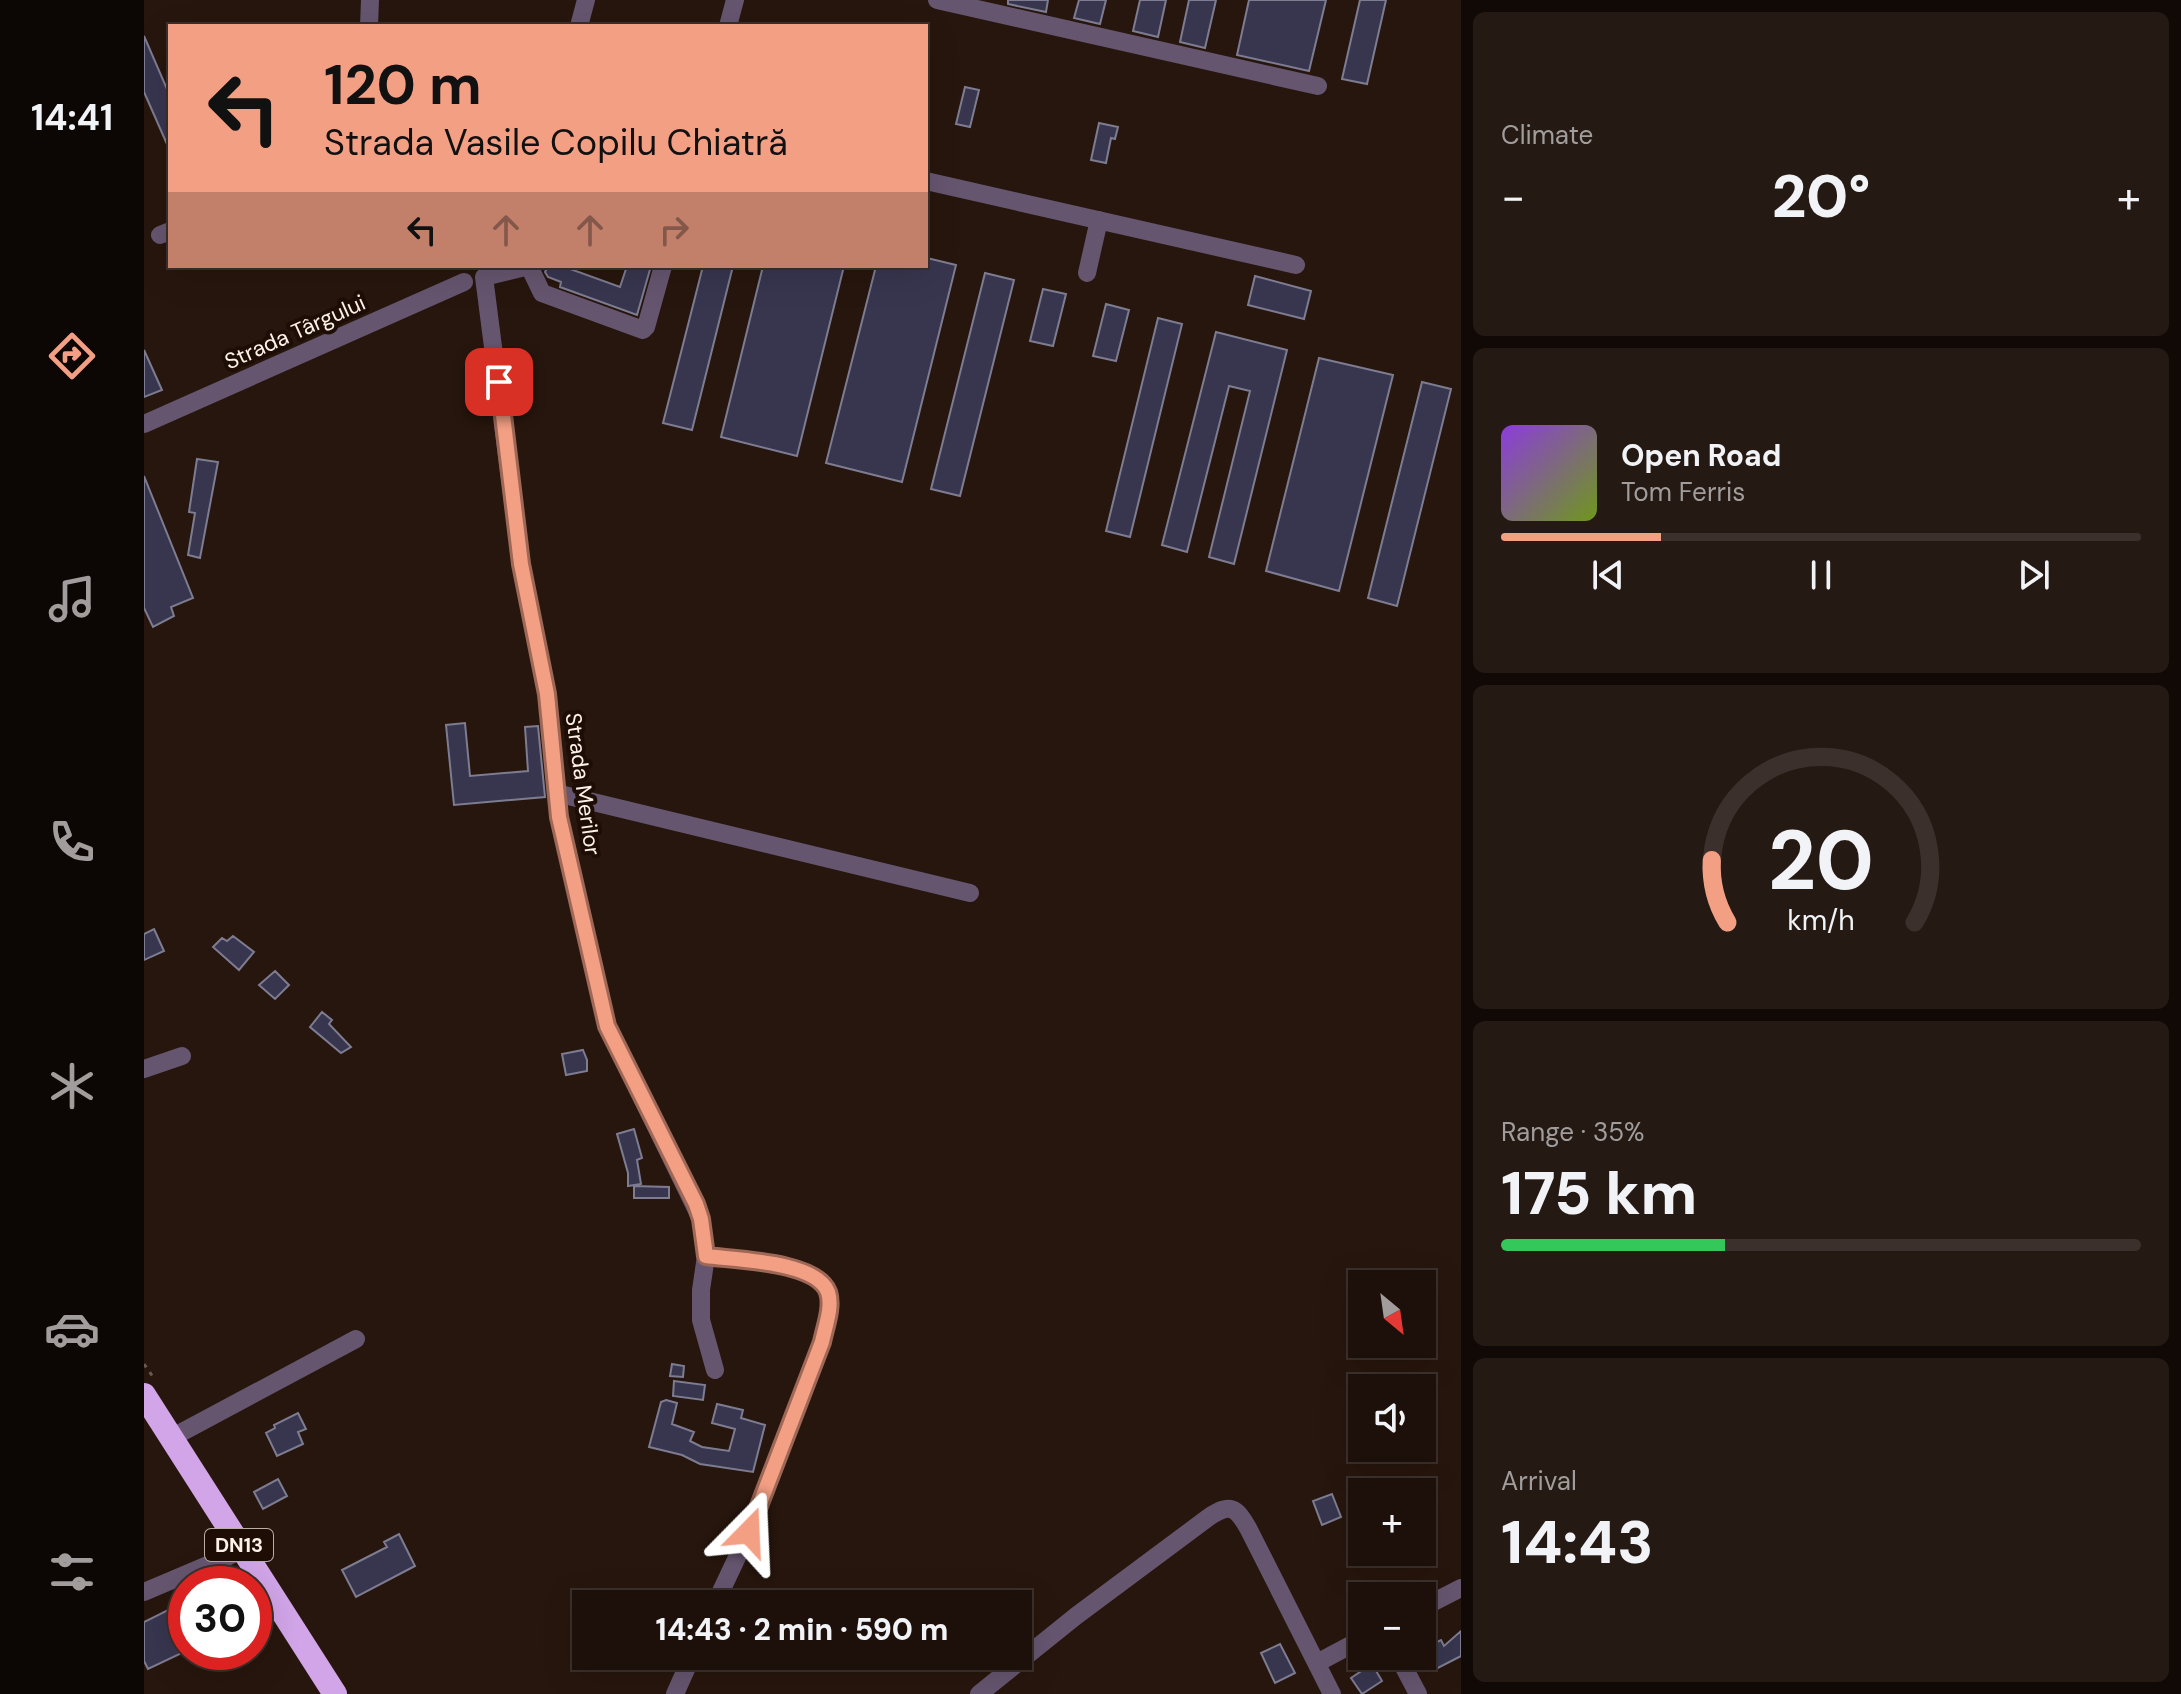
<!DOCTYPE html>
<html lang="en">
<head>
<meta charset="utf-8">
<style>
  :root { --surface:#1d100a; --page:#251913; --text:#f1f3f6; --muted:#a09d9c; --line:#3b302b; --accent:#f39f84 }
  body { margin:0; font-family:"DM Sans",sans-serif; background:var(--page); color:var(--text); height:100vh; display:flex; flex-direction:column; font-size:30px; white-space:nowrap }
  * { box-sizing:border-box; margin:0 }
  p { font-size:26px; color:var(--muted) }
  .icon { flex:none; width:44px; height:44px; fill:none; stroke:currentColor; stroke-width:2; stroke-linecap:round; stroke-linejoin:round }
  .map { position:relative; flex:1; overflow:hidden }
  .details { display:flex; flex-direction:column; gap:12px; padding:12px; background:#100906; width:720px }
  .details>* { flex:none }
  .hud { position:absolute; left:24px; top:24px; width:760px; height:244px; border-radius:0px; box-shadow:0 8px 32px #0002,0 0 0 2px var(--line); background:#f39f84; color:#111; overflow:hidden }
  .needle { width:52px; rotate:151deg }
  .controls { position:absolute; left:1204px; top:1270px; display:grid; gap:16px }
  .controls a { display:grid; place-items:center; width:88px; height:88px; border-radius:0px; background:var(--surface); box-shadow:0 8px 32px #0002,0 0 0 2px var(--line); font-size:40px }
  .speed { position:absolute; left:24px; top:1566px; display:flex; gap:16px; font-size:40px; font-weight:700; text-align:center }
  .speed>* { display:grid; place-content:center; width:104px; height:104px; border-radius:50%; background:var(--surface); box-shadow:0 8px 32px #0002,0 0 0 2px var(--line); line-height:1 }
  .speed .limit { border:12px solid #d22; background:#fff; color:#111 }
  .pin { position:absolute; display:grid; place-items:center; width:68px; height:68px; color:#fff; margin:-34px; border-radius:16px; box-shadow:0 4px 12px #0006 }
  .me { position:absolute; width:88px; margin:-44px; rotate:21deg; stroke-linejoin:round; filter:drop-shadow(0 0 6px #0008) }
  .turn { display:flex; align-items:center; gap:28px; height:168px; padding:0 24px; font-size:36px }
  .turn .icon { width:104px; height:104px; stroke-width:2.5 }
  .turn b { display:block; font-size:56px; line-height:68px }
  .lanes { display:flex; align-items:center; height:76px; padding:0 24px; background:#0003; justify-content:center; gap:40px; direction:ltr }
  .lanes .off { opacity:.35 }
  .big { font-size:60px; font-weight:800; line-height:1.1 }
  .details .widget { flex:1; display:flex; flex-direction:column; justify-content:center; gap:12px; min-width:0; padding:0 28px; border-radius:12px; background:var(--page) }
  .details .dial { align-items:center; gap:0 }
  .dial svg { height:208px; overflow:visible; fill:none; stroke:var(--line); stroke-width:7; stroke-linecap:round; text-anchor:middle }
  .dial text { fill:var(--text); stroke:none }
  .song { display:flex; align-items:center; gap:24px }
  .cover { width:96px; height:96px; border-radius:12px; background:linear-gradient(135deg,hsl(270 70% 55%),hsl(80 70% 35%)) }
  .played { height:8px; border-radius:4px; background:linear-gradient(90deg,var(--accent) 25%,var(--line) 25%) }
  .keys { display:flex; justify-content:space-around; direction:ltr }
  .heat { display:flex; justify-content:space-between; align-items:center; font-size:44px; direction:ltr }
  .charge { height:12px; border-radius:6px; background:linear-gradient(90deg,#34c759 35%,var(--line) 0) }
  .trip { position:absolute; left:428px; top:1590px; width:460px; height:80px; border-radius:0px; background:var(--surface); box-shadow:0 8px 32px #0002,0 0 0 2px var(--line); font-weight:800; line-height:80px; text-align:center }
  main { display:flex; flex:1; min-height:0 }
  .dock { display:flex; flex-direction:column; width:144px; justify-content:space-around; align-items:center; background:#0c0604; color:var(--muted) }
  .dock .icon { width:56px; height:56px }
  .dock .on { color:var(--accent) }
  .dock b { font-size:36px; color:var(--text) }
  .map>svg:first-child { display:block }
  .building { fill:#38364f; stroke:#7d7c91; stroke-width:2 }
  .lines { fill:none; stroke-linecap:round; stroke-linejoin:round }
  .path { stroke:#695951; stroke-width:3; stroke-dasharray:4 6; stroke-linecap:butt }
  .minor { stroke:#66556f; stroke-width:18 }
  .highway { stroke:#d1a5e8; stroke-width:24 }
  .route-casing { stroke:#9e6756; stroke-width:20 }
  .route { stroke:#f39f84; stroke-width:14 }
  .labels { text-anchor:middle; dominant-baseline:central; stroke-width:8; stroke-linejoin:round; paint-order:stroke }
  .shield { fill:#1d0d05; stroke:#baada5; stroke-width:2 }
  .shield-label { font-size:20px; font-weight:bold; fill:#fdf1ea }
  .street-label { font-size:22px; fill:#fdf1ea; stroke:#1d0d05 }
</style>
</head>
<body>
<main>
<nav class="dock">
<b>14:41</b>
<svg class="icon on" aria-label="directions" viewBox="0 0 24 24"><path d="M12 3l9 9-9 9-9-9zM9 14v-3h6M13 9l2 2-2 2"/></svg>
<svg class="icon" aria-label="music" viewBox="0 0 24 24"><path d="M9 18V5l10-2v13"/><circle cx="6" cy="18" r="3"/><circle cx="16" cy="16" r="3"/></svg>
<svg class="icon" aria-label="phone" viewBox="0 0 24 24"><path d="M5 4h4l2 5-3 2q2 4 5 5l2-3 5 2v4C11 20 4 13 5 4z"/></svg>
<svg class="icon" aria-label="climate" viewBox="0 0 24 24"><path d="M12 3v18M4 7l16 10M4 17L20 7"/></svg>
<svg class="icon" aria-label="car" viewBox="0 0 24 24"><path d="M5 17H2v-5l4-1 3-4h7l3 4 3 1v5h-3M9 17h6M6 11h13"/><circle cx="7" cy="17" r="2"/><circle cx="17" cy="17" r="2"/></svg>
<svg class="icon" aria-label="filters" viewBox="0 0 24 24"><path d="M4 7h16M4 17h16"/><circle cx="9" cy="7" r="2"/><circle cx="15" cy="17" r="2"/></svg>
</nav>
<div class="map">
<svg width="1317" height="1694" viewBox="0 0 1317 1694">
  <rect width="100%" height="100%" fill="#27160d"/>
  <path class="building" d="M864,0h40l-2,12 -38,-8z
    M935,0h27l-6,24 -26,-6z
    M996,0h26l-8,37 -25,-6z
    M1045,0h27l-11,48 -25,-6z
    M1105,0h77l-17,71 -72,-16z
    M1216,0h26l-19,84 -25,-5z
    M0,36l26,60v55l-26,-59z
    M821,87l14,3 -9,37 -14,-3z
    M955,123l19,4 -3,12 -4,-1 -5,25 -15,-3z
    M783,258l29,7 -54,217 -76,-19 50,-197h50z
    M404,266h14l58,21 7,-21h24l-14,49 -77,-28 1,-5 -13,-5 -3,-5z
    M559,266h30l-41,164 -29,-7z
    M619,266h81l-47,190 -76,-19z
    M841,273l29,7 -54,216 -29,-7z
    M1111,276l56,15 -7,28 -56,-14z
    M899,289l23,5 -13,52 -23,-5z
    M962,304l23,6 -13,51 -23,-5z
    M1014,318l24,6 -52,213 -24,-6z
    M1072,332l71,18 -53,214 -25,-7 41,-166 -21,-5 -42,166 -25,-7z
    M0,350l18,40 -18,7z
    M1175,358l74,17 -54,216 -73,-20z
    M1278,382l29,7 -54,217 -29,-8z
    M53,459l21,3 -18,96 -12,-3 7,-42 -6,-1z
    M0,476l49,122 -22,9 3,9 -21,11 -9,-19z
    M321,723l5,53 58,-5 -3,-44 13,-1 7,71 -91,8 -8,-80z
    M10,929l10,22 -20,9v-26z
    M89,936l21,16 -15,18 -26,-23 9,-9 5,3z
    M131,971l14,14 -14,14 -16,-14z
    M178,1012l10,8 -3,4 22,23 -10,6 -31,-26z
    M439,1050l4,10v11l-21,4 -4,-21z
    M490,1129l8,29 -5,2 4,24 -13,2v-13l-11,-39z
    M490,1186l35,1v11h-35z
    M528,1364l12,2 -1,11 -13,-1z
    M530,1381l31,4 -2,15 -30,-4z
    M522,1400l11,3 -5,21 22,8 -4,9 12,6 27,4 6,-22 -23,-6 5,-19 26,6 -2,8 24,7 -12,47 -53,-8 -18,-9 -33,-8 12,-45z
    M154,1413l8,16 -8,3 5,12 -26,12 -11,-23 9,-5 -1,-3z
    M134,1479l9,17 -24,13 -9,-17z
    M1188,1494l9,23 -19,8 -9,-24z
    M255,1534l16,32 -59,31 -14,-27 45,-23 -3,-5z
    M24,1610l18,41 -38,18 -4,-8v-39z
    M1317,1631v25l-27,14 -8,-14 8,-4 -3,-7 10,-5 3,6z
    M1136,1644l15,29 -20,10 -14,-30z
    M1228,1664l10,17 -20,13 -11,-16z"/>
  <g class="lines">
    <path class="path" d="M0,1364l9,13"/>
    <path class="minor" d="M793,0l381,86
      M225,26l1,-26
      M435,26l7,-26
      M584,26l7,-26
      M782,181l370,84
      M16,235l10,-4
      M385,266l-45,11 37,287 26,130 12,123 48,209 94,193 5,37 -5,34v30l14,50
      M385,266l13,27 101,37 3,-3 17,-61
      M943,273l12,-53
      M0,424l320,-142
      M412,793l414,100
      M0,1069l38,-13
      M562,1256c29,4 110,5 122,36 5,15 -3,35 -6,50l-73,190 -34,72
      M27,1438l185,-99
      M0,1592l99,-42
      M1278,1608l39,-20
      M1254,1656l20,38
      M1173,1663l45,-24
      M531,1694l17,-38
      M835,1694l97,-78 133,-99c21,-14 27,-10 39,11l84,166"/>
    <path class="highway" d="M0,1395l191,299"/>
  </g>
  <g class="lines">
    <g class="route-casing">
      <path id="route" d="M355,382l22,182 26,130 12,123 48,209 89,178 5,15 5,37c29,4 110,5 122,36 5,15 -3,35 -6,50l-73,190"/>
    </g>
    <use href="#route" class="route"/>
  </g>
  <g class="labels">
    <rect class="shield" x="61" y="1529" width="68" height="32" rx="6"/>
    <g class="shield-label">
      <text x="95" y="1545">DN13</text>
    </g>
    <g class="street-label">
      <text transform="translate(151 332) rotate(-24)">Strada Târgului</text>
      <text transform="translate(439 784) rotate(82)">Strada Merilor</text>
    </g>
  </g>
</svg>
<div class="controls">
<a><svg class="needle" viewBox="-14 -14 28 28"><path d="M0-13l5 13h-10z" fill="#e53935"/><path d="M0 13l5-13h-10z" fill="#a09d9c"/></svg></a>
<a><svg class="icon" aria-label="sound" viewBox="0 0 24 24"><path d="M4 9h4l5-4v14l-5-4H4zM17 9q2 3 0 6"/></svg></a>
<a>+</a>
<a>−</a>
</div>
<div class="speed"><div class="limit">30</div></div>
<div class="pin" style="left:355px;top:382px;background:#d93025"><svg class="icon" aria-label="arrive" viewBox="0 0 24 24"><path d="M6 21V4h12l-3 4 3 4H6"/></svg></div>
<svg class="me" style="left:605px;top:1532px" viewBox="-20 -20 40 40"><path d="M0-17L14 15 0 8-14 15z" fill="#f39f84" stroke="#fff" stroke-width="4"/></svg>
<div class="trip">14:43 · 2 min · 590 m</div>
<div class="hud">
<div class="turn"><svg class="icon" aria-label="left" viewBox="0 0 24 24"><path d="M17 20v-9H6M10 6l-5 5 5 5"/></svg><div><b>120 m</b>Strada Vasile Copilu Chiatră</div></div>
<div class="lanes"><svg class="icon" aria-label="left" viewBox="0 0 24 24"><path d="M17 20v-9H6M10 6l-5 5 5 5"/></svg><svg class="icon off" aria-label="ahead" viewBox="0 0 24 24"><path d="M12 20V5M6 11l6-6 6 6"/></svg><svg class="icon off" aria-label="ahead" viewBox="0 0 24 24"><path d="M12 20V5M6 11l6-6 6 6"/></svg><svg class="icon off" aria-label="right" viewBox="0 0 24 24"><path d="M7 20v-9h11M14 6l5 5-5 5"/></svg></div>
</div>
</div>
<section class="details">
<div class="widget"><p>Climate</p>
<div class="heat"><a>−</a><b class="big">20°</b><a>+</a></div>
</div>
<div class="widget">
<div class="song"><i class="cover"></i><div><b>Open Road</b><p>Tom Ferris</p></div></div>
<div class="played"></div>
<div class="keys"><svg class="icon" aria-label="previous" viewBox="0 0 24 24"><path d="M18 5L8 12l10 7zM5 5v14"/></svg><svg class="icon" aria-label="pause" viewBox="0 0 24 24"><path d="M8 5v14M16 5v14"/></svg><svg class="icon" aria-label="next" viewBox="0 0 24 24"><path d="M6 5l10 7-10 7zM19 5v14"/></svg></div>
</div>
<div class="widget dial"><svg viewBox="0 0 100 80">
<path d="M14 69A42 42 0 1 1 86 69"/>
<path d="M14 69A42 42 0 0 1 8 45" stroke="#f39f84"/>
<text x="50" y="56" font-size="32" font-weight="700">20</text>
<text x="50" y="72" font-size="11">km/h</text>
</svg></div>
<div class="widget"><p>Range · 35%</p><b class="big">175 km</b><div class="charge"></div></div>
<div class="widget"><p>Arrival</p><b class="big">14:43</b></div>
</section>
</main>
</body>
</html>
